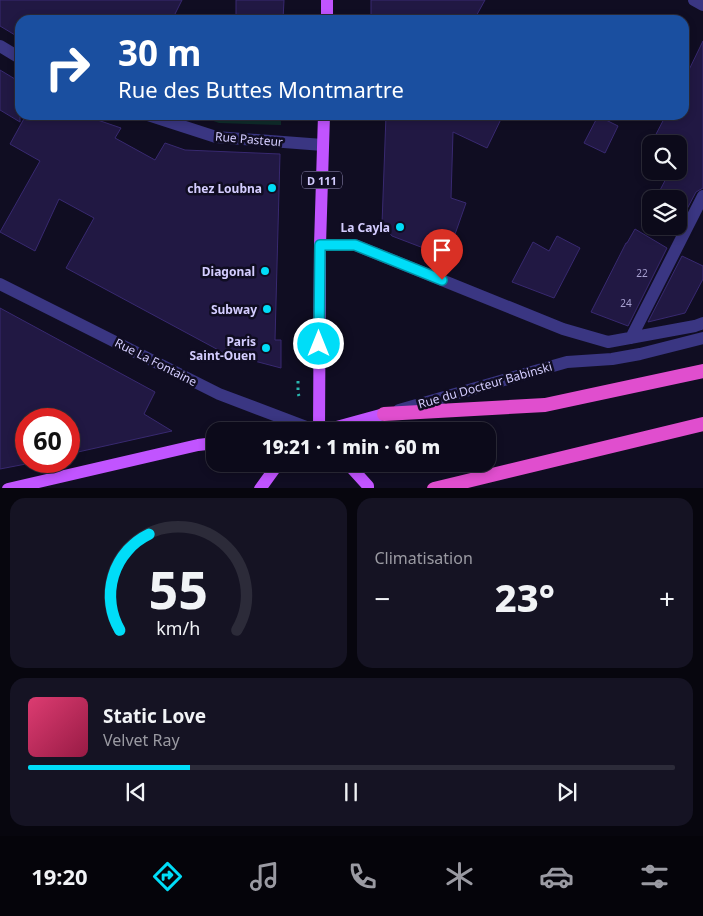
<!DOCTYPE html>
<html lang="fr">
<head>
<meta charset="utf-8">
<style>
  :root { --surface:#0c0a1a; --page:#151323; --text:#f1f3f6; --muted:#9a9aa2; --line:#2c2b39; --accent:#00ddf8 }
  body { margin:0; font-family:"Noto Sans",sans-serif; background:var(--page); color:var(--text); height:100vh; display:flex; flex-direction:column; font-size:19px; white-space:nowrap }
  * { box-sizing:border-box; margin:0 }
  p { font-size:16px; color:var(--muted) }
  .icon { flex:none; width:28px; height:28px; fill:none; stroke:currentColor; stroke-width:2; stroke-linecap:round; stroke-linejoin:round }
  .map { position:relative; height:488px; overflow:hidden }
  .panel { display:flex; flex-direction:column; gap:10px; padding:10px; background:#07060e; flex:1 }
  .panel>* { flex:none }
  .guide { position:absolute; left:15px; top:15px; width:674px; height:105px; border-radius:15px; box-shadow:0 2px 8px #0003,0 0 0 1px var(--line); background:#1a4fa0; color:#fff; overflow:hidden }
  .controls { position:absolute; left:642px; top:135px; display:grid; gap:10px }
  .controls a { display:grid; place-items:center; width:45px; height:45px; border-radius:10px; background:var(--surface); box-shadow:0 2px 8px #0003,0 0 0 1px var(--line); font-size:25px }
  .speed { position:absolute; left:15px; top:408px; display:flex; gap:10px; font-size:25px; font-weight:700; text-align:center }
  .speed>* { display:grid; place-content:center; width:65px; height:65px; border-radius:50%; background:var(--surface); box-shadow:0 2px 8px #0003,0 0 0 1px var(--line); line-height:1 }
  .speed .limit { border:8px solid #d22; background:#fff; color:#111 }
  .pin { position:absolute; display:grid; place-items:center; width:42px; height:42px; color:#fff; margin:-51px -21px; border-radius:50% 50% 50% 0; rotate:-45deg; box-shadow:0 0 5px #0007 }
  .pin .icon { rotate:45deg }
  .me { position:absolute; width:55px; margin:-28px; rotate:0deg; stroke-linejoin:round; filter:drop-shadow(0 0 4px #0008) }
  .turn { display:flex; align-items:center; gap:18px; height:105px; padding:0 20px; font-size:22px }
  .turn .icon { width:65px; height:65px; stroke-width:2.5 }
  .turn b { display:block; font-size:35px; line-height:42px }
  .big { font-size:38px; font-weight:800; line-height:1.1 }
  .panel .widget { flex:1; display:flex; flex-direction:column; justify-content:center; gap:8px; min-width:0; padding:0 18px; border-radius:15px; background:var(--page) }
  .panel .dial { align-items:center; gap:0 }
  .dial svg { height:130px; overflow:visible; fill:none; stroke:var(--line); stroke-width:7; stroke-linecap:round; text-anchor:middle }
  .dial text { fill:var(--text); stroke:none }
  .song { display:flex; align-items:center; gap:15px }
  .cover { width:60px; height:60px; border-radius:8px; background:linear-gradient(135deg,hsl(340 70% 55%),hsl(340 70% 35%)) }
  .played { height:5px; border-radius:2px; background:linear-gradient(90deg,var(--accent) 25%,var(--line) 25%) }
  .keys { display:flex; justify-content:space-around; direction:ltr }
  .heat { display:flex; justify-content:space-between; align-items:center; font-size:28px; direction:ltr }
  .panel .tiles { flex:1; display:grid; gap:10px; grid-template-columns:1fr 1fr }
  .widget:last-child { grid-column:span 2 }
  .trip { position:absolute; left:206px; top:422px; width:290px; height:50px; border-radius:15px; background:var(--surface); box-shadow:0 2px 8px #0003,0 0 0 1px var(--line); font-weight:800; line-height:50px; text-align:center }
  .menu { display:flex; height:80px; justify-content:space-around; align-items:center; background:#05040a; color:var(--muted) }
  .menu .icon { width:35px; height:35px }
  .menu .selected { color:var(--accent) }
  .menu b { font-size:22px; color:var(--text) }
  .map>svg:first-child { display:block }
  .green { fill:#0f2c2b }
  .building { fill:#211843; stroke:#382970 }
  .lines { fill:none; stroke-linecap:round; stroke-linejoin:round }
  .path { stroke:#2ab6af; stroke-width:3; stroke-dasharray:2.5 4; stroke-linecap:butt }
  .minor { stroke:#3a3682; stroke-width:12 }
  .primary { stroke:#c154ff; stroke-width:12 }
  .trunk { stroke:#e04ece; stroke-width:14 }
  .route-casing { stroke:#0090a1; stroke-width:12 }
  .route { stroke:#00ddf8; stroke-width:9 }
  .poi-dot { fill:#00ddf8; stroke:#100d22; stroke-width:2 }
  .labels { text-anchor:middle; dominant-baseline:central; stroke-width:5; stroke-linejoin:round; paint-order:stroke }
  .number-label { font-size:10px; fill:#a7a0d0 }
  .shield { fill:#100d22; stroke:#9993bd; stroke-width:1 }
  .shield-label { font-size:11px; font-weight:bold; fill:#d4cdff }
  .street-label { font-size:12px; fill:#d4cdff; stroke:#100d22 }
  .poi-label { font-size:12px; font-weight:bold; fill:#d4cdff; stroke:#100d22; text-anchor:end }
</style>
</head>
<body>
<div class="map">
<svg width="703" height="489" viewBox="0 0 703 489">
  <rect width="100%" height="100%" fill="#100d22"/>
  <path class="green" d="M197,115h84v10l-62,-2z"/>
  <path class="building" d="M0,0h182l-10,20h-152v18l-20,-12z
    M236,0h48l-1,20h-47z
    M371,0h114l-11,20h-103z
    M703,41v147l-7,4 -9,17 -8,-4v-6h-12l-9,-5 12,-23h9v-27h-18l-8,-4 13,-25h18v-35z
    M0,70l20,12v40l-20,-12z
    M26,115h57l38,13 -6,10 40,22 10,-17 20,7 95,4 -5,186h6v28l-57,-15 -158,-85 28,-50 -35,-19 -24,52 -35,-19 40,-71 -30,-17z
    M386,115h117l-16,33 -34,-16 -2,66 15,5 -19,54 -55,-21 -10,-12z
    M598,116l20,10 -13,27 -21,-10z
    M635,229l32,19 -39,78 -37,-14 35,-69h1z
    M557,236l23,12 -26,50 -42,-16 21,-40 16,9z
    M682,256l21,10v13l-18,34 -37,9z
    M0,308l155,84 -11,22 28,17 -103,23v-35h-43v45l-26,5z"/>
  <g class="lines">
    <path class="path" d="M298,381v12l1,3"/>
    <path class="minor" d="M694,0l9,5
      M0,46l20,12
      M148,115l68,22 107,8
      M320,245h35l208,84 45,13 87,-16 8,-3
      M0,284l219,110 98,37
      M631,338l72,-142
      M399,410l168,-48 45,-3 28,-5 63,-16"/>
    <path class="primary" d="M327,20v-20
      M319,431l1,-186 4,-130
      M322,431l62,-17
      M348,464l20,22v3
      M8,489l190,-44 17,-2
      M260,489l18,-25"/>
    <path class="trunk" d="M384,414l161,-9 158,-34
      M434,489l269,-65"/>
  </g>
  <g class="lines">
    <g class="route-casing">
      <path id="route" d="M319,344l1,-99h35l87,35"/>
    </g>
    <use href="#route" class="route"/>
  </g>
  <g class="poi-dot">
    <circle cx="272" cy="188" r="5"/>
    <circle cx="400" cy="227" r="5"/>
    <circle cx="265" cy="271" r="5"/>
    <circle cx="267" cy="309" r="5"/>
    <circle cx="266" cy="348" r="5"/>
  </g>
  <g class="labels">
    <g class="number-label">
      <text x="642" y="273">22</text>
      <text x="626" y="303">24</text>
    </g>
    <rect class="shield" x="302" y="171.5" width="40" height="17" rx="4"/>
    <g class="shield-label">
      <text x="322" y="180">D 111</text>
    </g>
    <g class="street-label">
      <text transform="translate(249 139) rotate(5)">Rue Pasteur</text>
      <text transform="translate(156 362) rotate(27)">Rue La Fontaine</text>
      <text transform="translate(485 385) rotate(-16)">Rue du Docteur Babinski</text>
    </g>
    <g class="poi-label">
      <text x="262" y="188">chez Loubna</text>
      <text x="390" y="227">La Cayla</text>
      <text x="255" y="271">Diagonal</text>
      <text x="257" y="309">Subway</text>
      <text x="256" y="341">Paris<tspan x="256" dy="14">Saint-Ouen</tspan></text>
    </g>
  </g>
</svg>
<div class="controls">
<a><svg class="icon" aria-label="search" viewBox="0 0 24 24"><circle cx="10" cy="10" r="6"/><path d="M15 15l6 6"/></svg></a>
<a><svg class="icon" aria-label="layers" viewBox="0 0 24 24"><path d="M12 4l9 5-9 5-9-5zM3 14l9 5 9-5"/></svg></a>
</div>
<div class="speed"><div class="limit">60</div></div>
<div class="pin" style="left:442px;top:280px;background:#d93025"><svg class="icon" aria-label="arrive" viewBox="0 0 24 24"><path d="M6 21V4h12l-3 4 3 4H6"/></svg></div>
<svg class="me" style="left:319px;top:344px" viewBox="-20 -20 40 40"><circle r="17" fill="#00ddf8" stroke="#fff" stroke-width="3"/><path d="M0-11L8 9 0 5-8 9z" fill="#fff"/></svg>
<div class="trip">19:21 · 1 min · 60 m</div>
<div class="guide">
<div class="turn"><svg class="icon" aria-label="right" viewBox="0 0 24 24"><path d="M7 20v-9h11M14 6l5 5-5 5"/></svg><div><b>30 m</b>Rue des Buttes Montmartre</div></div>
</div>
</div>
<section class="panel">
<div class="tiles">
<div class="widget dial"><svg viewBox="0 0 100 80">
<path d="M14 69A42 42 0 1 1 86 69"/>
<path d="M14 69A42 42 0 0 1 32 10" stroke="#00ddf8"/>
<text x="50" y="56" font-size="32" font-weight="700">55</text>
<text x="50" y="72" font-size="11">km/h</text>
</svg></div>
<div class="widget"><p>Climatisation</p>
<div class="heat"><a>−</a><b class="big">23°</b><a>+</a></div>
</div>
<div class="widget">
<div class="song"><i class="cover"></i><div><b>Static Love</b><p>Velvet Ray</p></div></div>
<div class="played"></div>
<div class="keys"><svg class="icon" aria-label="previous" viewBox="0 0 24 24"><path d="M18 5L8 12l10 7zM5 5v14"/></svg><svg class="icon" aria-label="pause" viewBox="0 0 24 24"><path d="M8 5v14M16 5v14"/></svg><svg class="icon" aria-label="next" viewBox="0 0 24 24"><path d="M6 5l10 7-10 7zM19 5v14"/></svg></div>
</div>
</div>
</section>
<nav class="menu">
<b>19:20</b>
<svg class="icon selected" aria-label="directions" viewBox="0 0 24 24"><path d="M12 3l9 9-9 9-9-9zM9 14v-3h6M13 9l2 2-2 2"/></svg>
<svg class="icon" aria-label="music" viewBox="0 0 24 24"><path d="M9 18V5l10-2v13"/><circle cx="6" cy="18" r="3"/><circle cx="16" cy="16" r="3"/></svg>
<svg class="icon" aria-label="phone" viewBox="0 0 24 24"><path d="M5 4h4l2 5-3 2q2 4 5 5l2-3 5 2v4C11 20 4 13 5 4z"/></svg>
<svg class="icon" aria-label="climate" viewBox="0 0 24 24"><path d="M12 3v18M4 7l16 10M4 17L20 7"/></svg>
<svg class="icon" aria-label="car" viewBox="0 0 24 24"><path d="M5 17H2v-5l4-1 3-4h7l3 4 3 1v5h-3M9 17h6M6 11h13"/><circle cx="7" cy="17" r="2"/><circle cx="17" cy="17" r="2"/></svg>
<svg class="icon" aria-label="filters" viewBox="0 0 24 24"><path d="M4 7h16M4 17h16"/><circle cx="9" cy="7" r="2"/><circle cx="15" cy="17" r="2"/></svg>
</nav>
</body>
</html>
